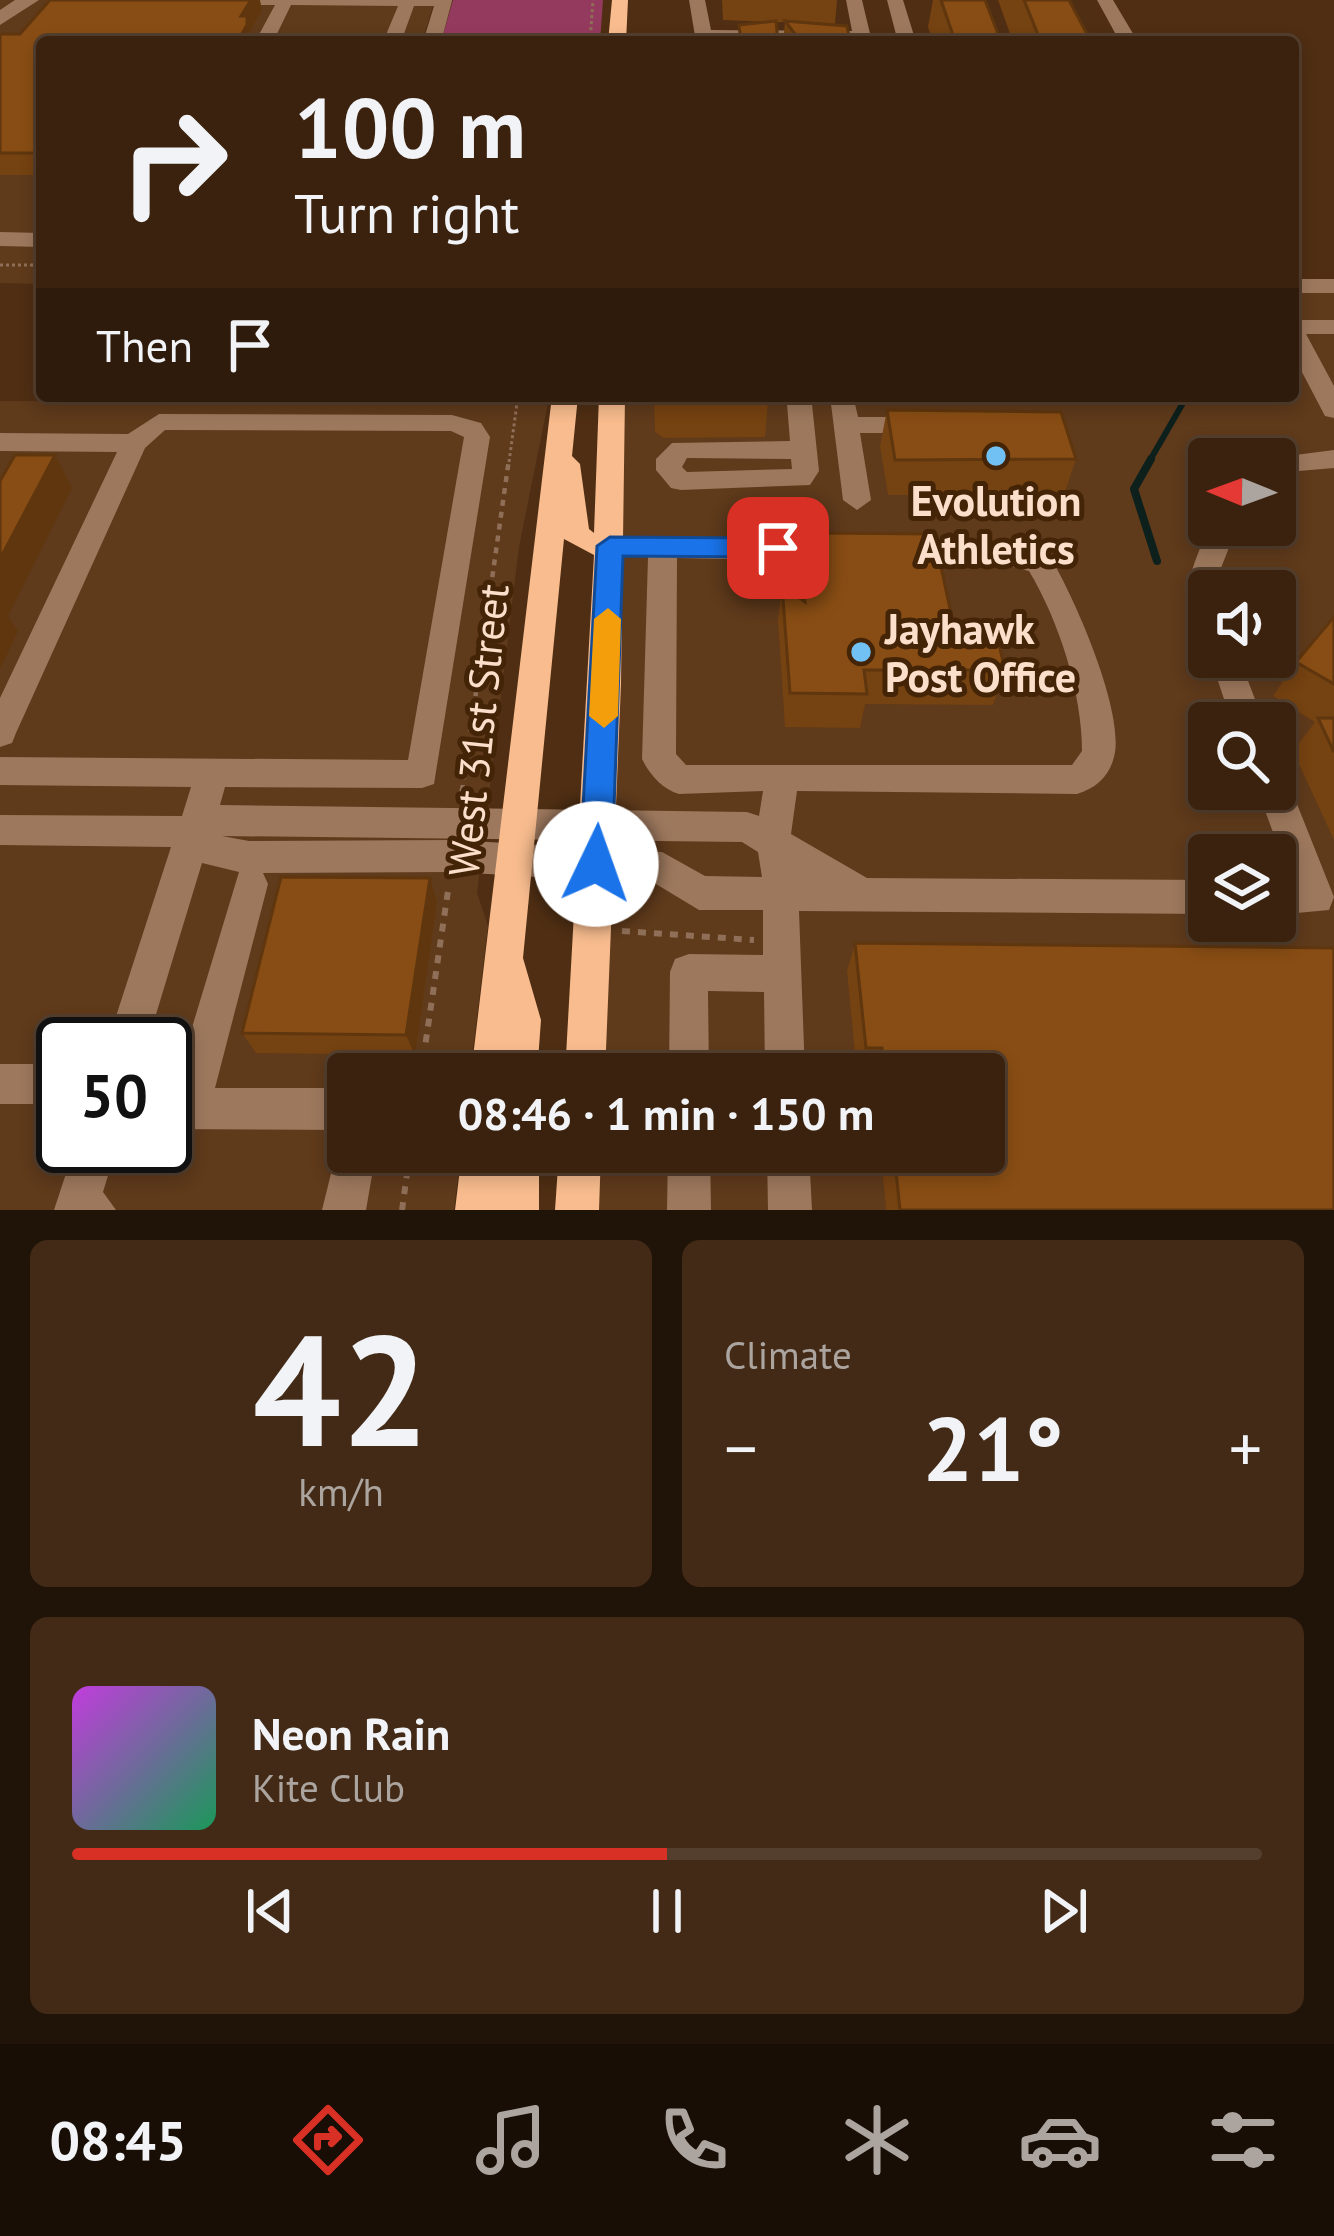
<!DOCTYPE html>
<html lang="en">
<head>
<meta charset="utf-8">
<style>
  :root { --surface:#3b220e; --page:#422a17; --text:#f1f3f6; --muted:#aca49e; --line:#543f2e; --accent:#d93025 }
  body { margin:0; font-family:"PT Sans",sans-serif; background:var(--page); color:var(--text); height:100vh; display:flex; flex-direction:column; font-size:45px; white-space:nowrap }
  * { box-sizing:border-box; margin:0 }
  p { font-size:39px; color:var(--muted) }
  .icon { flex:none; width:66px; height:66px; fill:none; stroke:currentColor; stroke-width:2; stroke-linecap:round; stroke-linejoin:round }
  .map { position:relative; height:1210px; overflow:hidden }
  .sheet { display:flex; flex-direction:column; gap:30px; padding:30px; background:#201308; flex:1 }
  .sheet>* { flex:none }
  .guide { position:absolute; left:36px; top:36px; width:1263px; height:366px; border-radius:12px; box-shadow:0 6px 18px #0003,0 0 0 3px var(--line); background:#3b220e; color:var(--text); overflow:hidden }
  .needle { width:78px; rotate:271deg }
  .tools { position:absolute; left:1188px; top:438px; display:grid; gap:24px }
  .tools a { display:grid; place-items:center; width:108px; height:108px; border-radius:12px; background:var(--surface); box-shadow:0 6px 18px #0003,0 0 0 3px var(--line); font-size:60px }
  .speed { position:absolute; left:36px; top:1017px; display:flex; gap:24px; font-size:60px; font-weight:700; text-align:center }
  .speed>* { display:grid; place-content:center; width:156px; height:156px; border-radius:50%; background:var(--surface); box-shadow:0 6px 18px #0003,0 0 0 3px var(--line); line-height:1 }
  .speed .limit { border:6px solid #111; border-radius:18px; background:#fff; color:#111 }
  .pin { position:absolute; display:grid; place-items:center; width:102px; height:102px; color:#fff; margin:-51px; border-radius:24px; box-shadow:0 6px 18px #0006 }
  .me { position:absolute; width:132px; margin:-66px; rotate:3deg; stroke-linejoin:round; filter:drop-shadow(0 0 9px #0008) }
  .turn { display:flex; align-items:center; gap:42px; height:252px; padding:0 60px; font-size:54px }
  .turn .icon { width:156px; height:156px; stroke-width:2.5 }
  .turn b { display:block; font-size:84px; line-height:102px }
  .then { display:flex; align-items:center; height:114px; padding:0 60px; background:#0003; gap:24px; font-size:45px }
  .big { font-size:90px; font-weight:800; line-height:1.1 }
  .sheet .card { flex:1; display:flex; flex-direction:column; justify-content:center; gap:18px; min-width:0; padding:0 42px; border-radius:18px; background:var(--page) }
  .sheet .dial { align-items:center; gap:0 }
  .dial b { font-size:156px; line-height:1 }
  .song { display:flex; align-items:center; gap:36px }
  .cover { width:144px; height:144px; border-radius:18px; background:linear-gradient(135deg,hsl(290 70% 55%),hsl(150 70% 35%)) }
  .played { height:12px; border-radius:6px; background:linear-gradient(90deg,var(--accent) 50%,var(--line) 50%) }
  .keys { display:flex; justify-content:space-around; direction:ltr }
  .heat { display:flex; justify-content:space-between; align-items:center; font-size:66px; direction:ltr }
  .sheet .tiles { flex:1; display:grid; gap:30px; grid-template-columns:1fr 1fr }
  .card:last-child { grid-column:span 2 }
  .trip { position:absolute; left:327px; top:1053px; width:678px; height:120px; border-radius:12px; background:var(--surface); box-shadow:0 6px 18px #0003,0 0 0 3px var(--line); font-weight:800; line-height:120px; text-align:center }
  .tabs { display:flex; height:192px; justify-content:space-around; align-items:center; background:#180e06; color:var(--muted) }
  .tabs .icon { width:84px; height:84px }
  .tabs .active { color:var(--accent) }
  .tabs b { font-size:54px; color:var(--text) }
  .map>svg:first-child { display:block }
  .built { fill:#5f3a1b; fill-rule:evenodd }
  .green { fill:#943a5e }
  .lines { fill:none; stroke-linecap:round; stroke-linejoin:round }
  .stream-far1 { stroke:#0d201c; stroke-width:6 }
  .stream { stroke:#0d201c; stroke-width:8 }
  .path-far2 { stroke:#8f6f57; stroke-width:3; stroke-dasharray:3 3; stroke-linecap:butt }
  .path-far1 { stroke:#8f6f57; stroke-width:4.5; stroke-dasharray:6 6; stroke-linecap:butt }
  .path { stroke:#8f6f57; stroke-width:6; stroke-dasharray:8 8; stroke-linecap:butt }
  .minor { fill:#9d785d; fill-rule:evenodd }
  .major { fill:#f8bc8e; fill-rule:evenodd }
  .wall { fill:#754211 }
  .shaded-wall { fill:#5f360e }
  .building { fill:#884d14; stroke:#5f360e; stroke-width:3 }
  .route { fill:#1a73e8; stroke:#114b97; stroke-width:3 }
  .slow { fill:#f59e0b }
  .poi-dot { fill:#71c1f5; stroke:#442407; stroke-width:4.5 }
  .labels { text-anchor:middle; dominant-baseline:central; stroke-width:10; stroke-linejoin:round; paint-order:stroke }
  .poi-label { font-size:42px; font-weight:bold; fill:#fcdfcb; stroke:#442407 }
  .street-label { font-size:42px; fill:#fcdfcb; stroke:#442407 }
</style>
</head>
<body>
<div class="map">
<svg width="1334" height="1210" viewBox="0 0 1334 1210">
  <rect width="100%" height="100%" fill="#4f2e13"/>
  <path class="built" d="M0,0h435l-13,42h-380v242l-42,-1z
    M1293,293h41v917h-736l3,-58h383v-78h-380l19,-485v-193h670zM1209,459h66v66h-66zM1209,591h66v66h-66zM1209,723h66v66h-66zM1209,855h66v66h-66z
    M0,401l548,2 -29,144 -42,346 11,33 -18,148h-122v78h113l-7,58h-454zM63,1044h102v102h-102z"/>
  <path class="green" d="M453,0h150l-3,42h-159z"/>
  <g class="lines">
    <path class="stream-far1" d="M1149,462l38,-66"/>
    <path class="stream" d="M1151,459l-17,30 23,72"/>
    <path class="path-far2" d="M590,42l3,-42
      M0,265h42
      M509,462l9,-66"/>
    <path class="path-far1" d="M462,791l47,-332"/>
    <path class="path" d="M462,794l1,-6
      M622,931l132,9
      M421,1074l28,-190
      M402,1210l8,-58"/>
    <path class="minor" d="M15,0h24l-39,25v-15z
      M173,0h279v1l-11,41h-18l11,-36h-20l-13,36h-18l15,-36 -107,-1 -18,37h-18l20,-37h-94z
      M689,0h16l6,30 141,1 -6,-31h16l10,42h-176z
      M887,0h16l13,42h-18z
      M1097,0h16l25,42h-18z
      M0,232l42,1v14l-42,-1z
      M1293,279h41v14h-41z
      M1293,320h41v14h-28l28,52v32l-9,-2 -32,-61z
      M599,396h456l-13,8h-187l3,13h66l13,8 -13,8h-64l11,67 -14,10 -14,-10 -12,-96h-19l7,67 -9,14 -129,5 -10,-2 -15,-18v-11l16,-16 118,-2 -3,-37h-175zM687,458l104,1 1,10 -105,3 -5,-5z
      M159,414l293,1 29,8 9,14 -56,347 -12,4 -197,-1 -5,18 527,7 12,4 4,-25 -84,3c-17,-5 -29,-19 -37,-35l6,-202 -48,-4 -4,-7 14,-10 227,5 14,10 -14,10 -160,-3 -1,196 10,11h386l10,-14c0,-58 -23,-130 -53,-180l-40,-10h-92l-14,-10c18,-27 136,-5 166,4 24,39 77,158 65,202 -5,20 -18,31 -37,37l-280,-3 -6,43 76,44 342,2v34l-410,-3 6,163h-40l-1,-82 -56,-1 1,83h-40l1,-102 5,-13 14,-5 74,1v-45h-64l-43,-26 -203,-12 -190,1 5,11 -53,204h133v42l-183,-1v-42h9l65,-215 -37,-9 -55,181h-40l64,-197 -171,-2v-30l182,1 9,-29 -191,-2v-28l408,3 56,-323 -13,-6 -286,-1 -20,18 -129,285 -4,10 -12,4v-49l117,-246 -117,-1v-18l128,1zM222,836l520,6 16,10 4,25 -57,-1 -43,-24 -209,-12 -204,1z
      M1334,450v18l-59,5v-14h-10z
      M1210,525h28l-23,58 2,8h-8v43l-11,-4c-20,-39 -4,-67 12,-105z
      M1209,654l30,3 25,66h-32z
      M1275,775l11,4 5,10 43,108 -5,13 -54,5v-34h16l-34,-92h18z
      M0,1064h63v40h-63z
      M348,1134v18h28l-10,58h-44l18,-73z
      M75,1146h42l-14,46 13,18h-62z
      M668,1152h42l1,58h-44z
      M767,1152h42l3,58h-44z"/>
    <path class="major" d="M612,0h16l-2,42h-18z
      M552,396h26l-6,60 8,8 9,65 5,4 5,-137h26l-4,288 -16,390h-40l29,-519 -30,-16 -41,419 18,62 -4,54h-66z
      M462,1152h77v58h-84z
      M559,1152h42l-2,58h-44z"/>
  </g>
  <path class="wall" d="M722,0h115l-2,24 -36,-2 51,20h-67l2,-20h-9l2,20h-39v-17l34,-3 -50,-2z
    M933,0h52l15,39 -1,3h-66l-5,-15z
    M998,0h71l18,34 59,8h-133z
    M262,10l-11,19 1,7 -210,6v133h-42v-141h20z
    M654,396l114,5 -3,36 -101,1 -9,-6z
    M887,410l189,49 -12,36h-176l-8,-49z
    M821,533l132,90 52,47 -12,35 -128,-1 -5,24 -75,-1 -7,-107 4,-35 15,11 -1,-16 4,-35h19z
    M1334,617v223l-41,-89 22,-29 -42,-26 23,-34z
    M430,878l7,24 -22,153 -159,-2 -14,-20z
    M855,943l479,267h-448l-5,-58h103v-78h-127l-10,-103z"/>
  <path class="shaded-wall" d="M251,0h9l2,10 -11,19 1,13h-15l4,-26z
    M55,455l17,33 -64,128 10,15 -18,38v-110z
    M430,878l7,24 -22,153 -9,-20z"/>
  <path class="building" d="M50,0h201l-10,16h6v9l-10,17h-195v111h-42v-119h20z
    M941,0h44l15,39 -47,-4z
    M1024,0h45l18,34 55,2 4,6h-105z
    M776,21l2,21h-37l-2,-17z
    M785,21l62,5 3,16h-49z
    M654,396h114v5l-104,2z
    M887,410l174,2 15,47 -181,1z
    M15,455h40l-55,104v-78z
    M821,533l113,1 19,89h41l11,47h-141l3,24 -77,-1 -8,-108 23,17 -5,-57h23z
    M1334,617v67l-38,-22z
    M1318,718h16v34z
    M281,877l149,1 -24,157 -164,-2z
    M855,943l479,5v262h-434l-6,-58h90v-78h-99l-3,-26h-16z"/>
  <path class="route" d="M610,537l168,1 14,10 -14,9 -155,-1 -11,308 -5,10 -11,5 -12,-5 -4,-10 17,-318z"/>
  <path class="slow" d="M608,608l13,11 -3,97 -14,12 -15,-12 5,-97z"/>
  <g class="poi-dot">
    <circle cx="996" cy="456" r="12"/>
    <circle cx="861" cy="652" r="12"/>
  </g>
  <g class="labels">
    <g class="poi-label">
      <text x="996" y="500">Evolution<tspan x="996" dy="48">Athletics</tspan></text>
      <text x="885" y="628" text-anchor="start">Jayhawk<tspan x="885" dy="48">Post Office</tspan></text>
    </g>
    <g class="street-label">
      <text transform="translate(478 730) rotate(-84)">West 31st Street</text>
    </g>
  </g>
</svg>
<div class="tools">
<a><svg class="needle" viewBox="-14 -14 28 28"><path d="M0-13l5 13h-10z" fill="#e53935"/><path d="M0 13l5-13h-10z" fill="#aca49e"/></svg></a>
<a><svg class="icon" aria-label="sound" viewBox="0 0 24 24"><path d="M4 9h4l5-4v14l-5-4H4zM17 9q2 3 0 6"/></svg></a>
<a><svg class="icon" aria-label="search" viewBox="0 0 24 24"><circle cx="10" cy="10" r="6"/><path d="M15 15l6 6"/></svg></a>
<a><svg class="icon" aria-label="layers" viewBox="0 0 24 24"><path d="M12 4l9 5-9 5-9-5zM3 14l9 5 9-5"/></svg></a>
</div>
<div class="speed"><div class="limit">50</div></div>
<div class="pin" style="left:778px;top:548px;background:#d93025"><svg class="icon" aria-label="arrive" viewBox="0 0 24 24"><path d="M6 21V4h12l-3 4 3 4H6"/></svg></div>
<svg class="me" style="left:596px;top:864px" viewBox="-20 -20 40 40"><circle r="19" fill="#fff"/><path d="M0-13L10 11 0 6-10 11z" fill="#1a73e8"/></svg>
<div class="trip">08:46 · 1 min · 150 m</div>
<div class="guide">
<div class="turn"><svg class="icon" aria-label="right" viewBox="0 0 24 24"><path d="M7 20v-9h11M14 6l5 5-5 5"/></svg><div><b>100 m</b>Turn right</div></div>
<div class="then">Then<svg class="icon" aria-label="arrive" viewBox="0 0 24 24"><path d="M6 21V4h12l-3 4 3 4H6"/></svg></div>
</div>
</div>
<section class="sheet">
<div class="tiles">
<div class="card dial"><b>42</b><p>km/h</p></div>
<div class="card"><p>Climate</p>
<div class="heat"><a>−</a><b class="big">21°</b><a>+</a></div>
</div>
<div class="card">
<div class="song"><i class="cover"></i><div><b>Neon Rain</b><p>Kite Club</p></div></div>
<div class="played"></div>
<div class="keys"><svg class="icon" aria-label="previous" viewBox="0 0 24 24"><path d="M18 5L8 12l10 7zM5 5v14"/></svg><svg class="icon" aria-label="pause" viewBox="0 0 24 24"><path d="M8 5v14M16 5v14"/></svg><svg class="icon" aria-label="next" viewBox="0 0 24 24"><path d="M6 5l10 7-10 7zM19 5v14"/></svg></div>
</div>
</div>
</section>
<nav class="tabs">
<b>08:45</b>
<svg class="icon active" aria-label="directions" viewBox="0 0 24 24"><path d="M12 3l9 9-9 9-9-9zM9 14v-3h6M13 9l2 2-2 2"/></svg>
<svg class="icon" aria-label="music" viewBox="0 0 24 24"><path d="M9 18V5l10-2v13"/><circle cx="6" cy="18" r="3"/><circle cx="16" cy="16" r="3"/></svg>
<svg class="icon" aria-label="phone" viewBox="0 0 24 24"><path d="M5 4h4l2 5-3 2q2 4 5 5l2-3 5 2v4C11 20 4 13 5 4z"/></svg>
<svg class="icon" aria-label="climate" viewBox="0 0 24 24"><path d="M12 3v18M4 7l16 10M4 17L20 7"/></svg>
<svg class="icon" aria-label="car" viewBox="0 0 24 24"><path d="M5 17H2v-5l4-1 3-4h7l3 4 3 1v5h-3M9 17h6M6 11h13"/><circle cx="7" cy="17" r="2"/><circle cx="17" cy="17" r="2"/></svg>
<svg class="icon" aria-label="filters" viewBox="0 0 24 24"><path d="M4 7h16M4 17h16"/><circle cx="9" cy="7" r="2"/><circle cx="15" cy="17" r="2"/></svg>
</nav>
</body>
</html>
